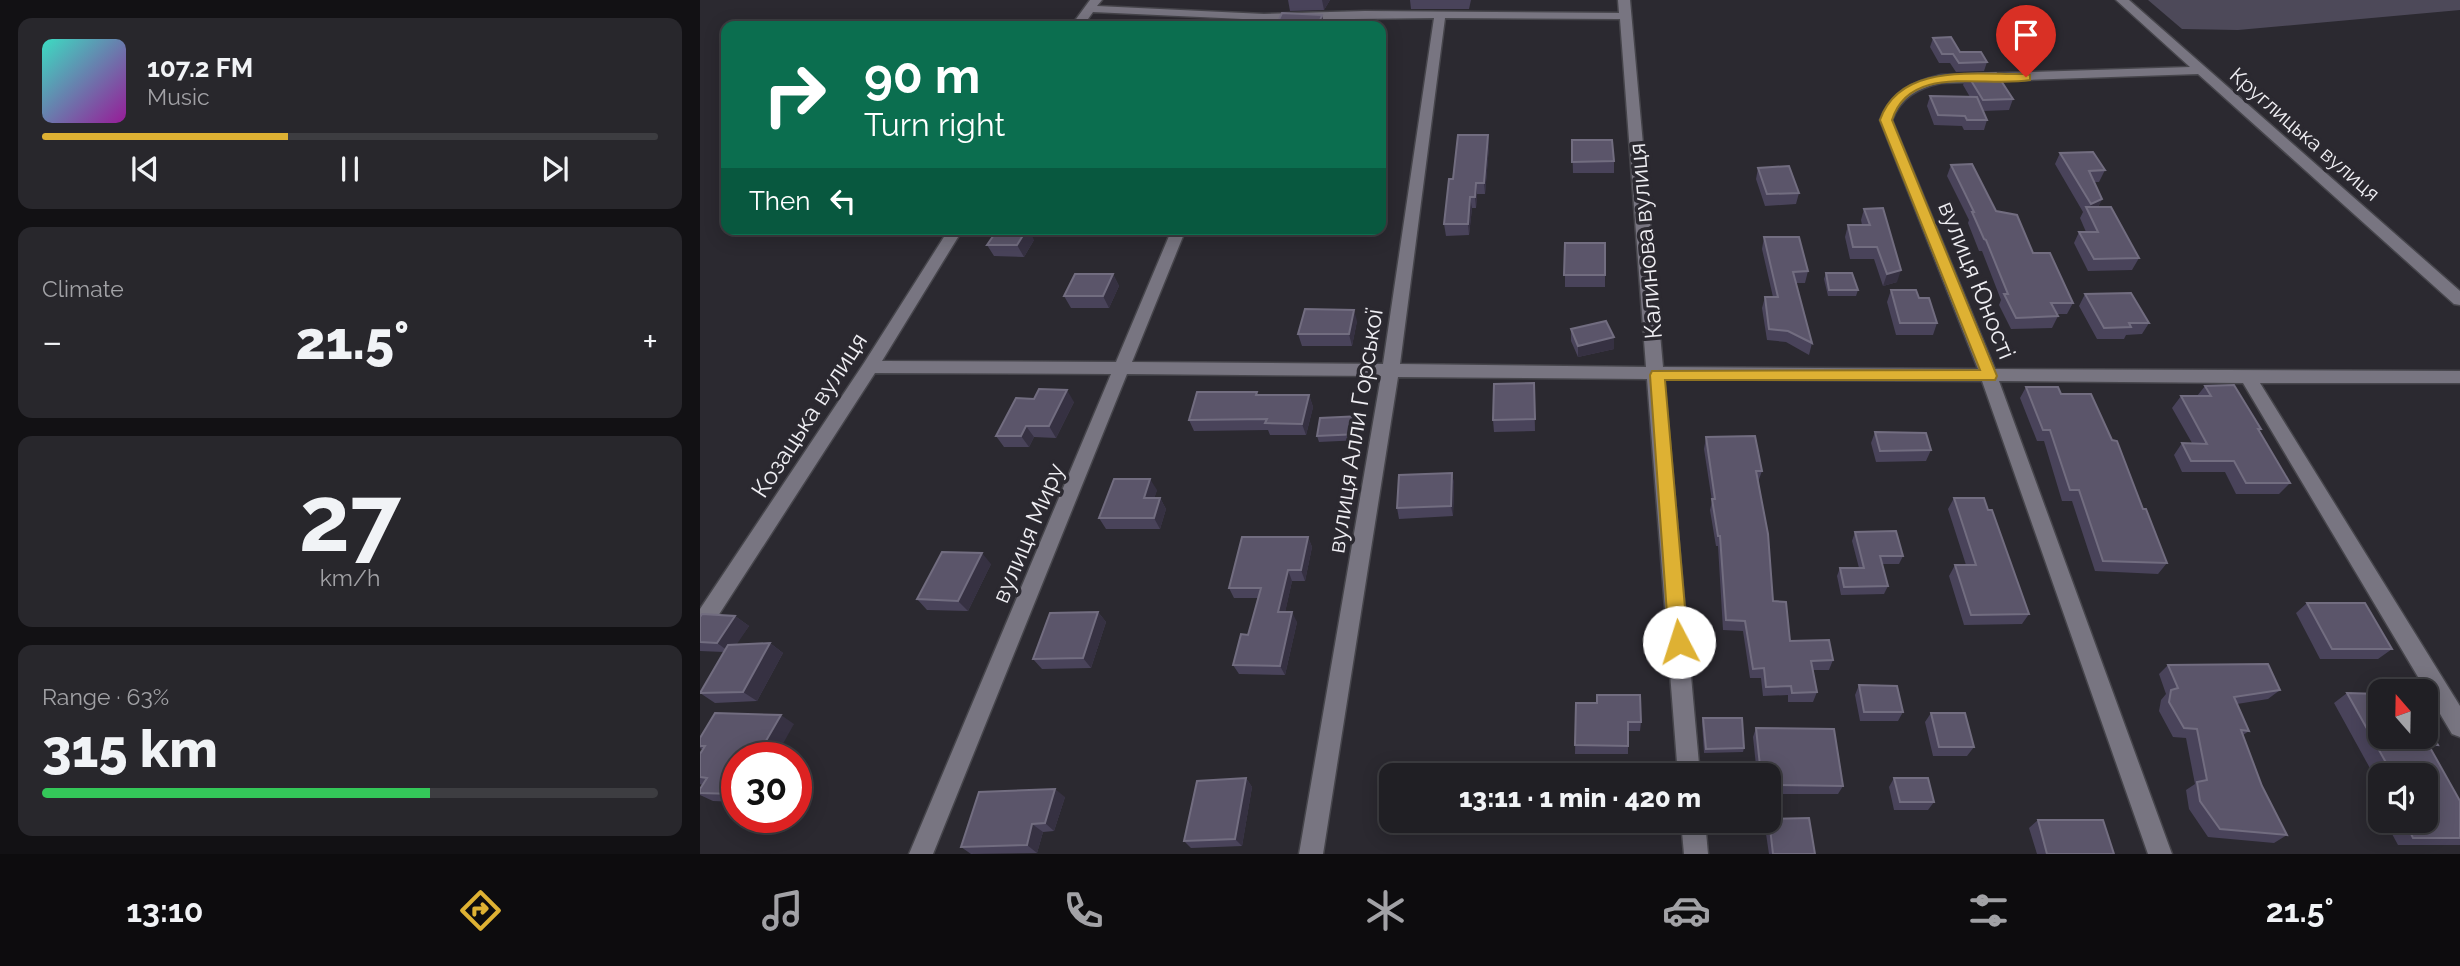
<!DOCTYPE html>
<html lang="en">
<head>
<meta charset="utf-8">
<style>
  :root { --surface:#201f24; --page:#28272c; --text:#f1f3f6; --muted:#a2a2a6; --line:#3d3d41; --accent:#deb133 }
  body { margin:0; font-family:Raleway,sans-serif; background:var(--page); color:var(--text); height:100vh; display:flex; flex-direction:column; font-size:26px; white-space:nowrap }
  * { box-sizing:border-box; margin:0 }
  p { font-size:23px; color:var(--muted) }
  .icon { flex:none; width:38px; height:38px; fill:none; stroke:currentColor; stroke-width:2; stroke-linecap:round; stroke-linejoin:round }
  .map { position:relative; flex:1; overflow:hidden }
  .details { display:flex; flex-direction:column; gap:18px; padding:18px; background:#121114; width:700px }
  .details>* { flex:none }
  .guide { position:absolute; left:21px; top:21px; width:665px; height:214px; border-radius:14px; box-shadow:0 4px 18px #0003,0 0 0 2px var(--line); background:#0b6e4f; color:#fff; overflow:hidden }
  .needle { width:46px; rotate:340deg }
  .tools { position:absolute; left:1668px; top:679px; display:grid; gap:14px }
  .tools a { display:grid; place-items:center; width:70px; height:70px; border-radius:14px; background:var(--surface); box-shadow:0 4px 18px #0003,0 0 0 2px var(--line); font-size:35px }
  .speed { position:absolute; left:21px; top:742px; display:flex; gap:14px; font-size:35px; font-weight:700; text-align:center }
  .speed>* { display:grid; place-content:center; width:91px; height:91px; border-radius:50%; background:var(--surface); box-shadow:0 4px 18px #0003,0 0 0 2px var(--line); line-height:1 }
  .speed .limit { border:10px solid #d22; background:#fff; color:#111 }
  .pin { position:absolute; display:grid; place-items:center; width:60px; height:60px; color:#fff; margin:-72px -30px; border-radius:50% 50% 50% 0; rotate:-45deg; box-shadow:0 0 7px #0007 }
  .pin .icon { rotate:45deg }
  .me { position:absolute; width:77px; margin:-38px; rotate:355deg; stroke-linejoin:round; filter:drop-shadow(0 0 5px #0008) }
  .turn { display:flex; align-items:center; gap:24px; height:147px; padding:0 28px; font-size:32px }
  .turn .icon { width:91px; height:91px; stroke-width:2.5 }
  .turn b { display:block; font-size:49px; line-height:60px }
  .then { display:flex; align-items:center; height:66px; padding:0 28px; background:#0003; gap:14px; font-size:26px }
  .big { font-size:52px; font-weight:800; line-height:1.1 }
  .details .widget { flex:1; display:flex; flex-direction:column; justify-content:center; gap:10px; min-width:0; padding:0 24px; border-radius:14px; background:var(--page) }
  .details .dial { align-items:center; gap:0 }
  .dial b { font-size:91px; line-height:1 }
  .song { display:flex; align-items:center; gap:21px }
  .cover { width:84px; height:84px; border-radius:10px; background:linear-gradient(135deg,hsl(170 70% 55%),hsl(300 70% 35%)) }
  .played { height:7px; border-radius:4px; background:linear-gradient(90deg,var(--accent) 40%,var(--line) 40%) }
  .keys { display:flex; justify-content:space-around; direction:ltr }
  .heat { display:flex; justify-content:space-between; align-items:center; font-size:38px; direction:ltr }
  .charge { height:10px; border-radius:5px; background:linear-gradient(90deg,#34c759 63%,var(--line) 0) }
  .trip { position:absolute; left:679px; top:763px; width:402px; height:70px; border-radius:14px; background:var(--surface); box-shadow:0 4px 18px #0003,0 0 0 2px var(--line); font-weight:800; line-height:70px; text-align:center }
  .tab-bar { display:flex; height:112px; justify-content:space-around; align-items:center; background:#0d0c0e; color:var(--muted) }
  .tab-bar .icon { width:49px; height:49px }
  .tab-bar .active { color:var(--accent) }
  .tab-bar b { font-size:32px; color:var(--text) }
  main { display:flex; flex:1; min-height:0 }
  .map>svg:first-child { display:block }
  .green { fill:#4d4959 }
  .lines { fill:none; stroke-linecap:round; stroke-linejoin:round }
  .minor-casing { stroke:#46454b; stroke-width:3 }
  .minor { fill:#787581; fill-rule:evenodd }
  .wall { fill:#49435a }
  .shaded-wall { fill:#363142 }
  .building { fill:#5b556a; stroke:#726d80; stroke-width:2 }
  .route { fill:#deb133; stroke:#907321; stroke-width:2 }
  .labels { text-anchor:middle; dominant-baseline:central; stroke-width:7; stroke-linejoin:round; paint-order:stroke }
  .far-street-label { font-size:21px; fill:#efeef3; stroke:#2b2930 }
  .street-label { font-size:24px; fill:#efeef3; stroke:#2b2930 }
</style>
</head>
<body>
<main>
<section class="details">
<div class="widget">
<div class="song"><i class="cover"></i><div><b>107.2 FM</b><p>Music</p></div></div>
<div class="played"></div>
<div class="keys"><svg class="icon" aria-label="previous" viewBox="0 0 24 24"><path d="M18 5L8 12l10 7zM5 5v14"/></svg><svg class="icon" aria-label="pause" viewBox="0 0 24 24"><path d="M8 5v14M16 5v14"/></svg><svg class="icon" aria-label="next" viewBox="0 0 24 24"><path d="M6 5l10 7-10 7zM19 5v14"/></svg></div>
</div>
<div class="widget"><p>Climate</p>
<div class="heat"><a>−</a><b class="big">21.5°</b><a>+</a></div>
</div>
<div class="widget dial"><b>27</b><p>km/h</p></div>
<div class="widget"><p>Range · 63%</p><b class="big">315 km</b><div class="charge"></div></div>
</section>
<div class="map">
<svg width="1760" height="854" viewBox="0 0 1760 854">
  <rect width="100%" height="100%" fill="#2b2930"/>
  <path class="green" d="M1448,0h312v10l-222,20 -56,-1z"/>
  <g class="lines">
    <g class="minor-casing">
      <path id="minor" d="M390,0h12l-5,6 167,8 101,-3 254,2 -1,-13h12l33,367 315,2 -98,-249c11,-29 32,-38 61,-45l249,-8 -74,-67h13l331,291v14l-6,-1 -256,-230 -257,9c-23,5 -40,14 -49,37l103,249 465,2v12h-200l200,323v31l-8,-3 -209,-351 -244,-2 173,473h-24l-166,-473 -318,-2 36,396h-22l-31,-396 -249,-2 -75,477h-24l82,-478 -254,-2 -194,480h-24l202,-480 -236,-1 -168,260 -7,2v-26l164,-246 85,-134h14l-81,132 234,1 56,-133h14l-54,133 251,2 51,-346 -170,2 -171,-8 -10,14h-12zM745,18l175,1 26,348 -246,-3z
        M981,821h24l3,33h-24z"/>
    </g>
    <use href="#minor" class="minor"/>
  </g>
  <path class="wall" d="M588,0h42l-6,10 -34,1z
    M710,0h61l-2,9h-58z
    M1233,38l27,14 27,10 -3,9 -28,1 -6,-9h-11l-9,-16z
    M1267,74l46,25 -4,11 -26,1 4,9 -3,10h-20l-2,-4 -28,-1 -7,-19 3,-10 40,1 -7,-12z
    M788,135l1,11 -4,48h-8l-1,14h-4l-3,27 -23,1 -2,-12 9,-45z
    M872,140l42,21v12h-41z
    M1360,153l45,17 -6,12h-5l8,17 -4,8 41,51 -7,12 -44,1 -14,-28 5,-11h7l-6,-14 3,-6 -28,-48z
    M1251,165l45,46 37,42 40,50 -6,11h-10l1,2 -6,12 -41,1 -12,-24 2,-5 -19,-49h-3l-11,-28 1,-3 -22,-44z
    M1058,168l41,25 -3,11 -31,2 -9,-27z
    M1164,209l33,73 -14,4 -9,-27h-24l-5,-22 3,-12h14l-1,-5z
    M1064,237l44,34 -3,12h-9l16,60 -3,12 -23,-13 -19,-2 -5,-32 3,-11h8l-11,-48z
    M334,240l-10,17 -30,-1 -7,-11z
    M865,243l40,32v12h-40z
    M1126,273l32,17 -2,6h-28l-4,-17z
    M413,274l6,12 -10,22h-38l-7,-12z
    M1191,290l28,8 18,25 -4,12h-37l-9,-33z
    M1385,294l64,29 -7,11 -16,1 -2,4h-27l-18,-33z
    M657,321l-5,25h-50l-4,-12z
    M871,329l43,8v12l-36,8 -7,-16z
    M834,383l1,48 -41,1 -1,-12z
    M1505,386l56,43 -2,2 31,52 -11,11h-43l-11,-22h-43l-8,-17 8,-12h10l-20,-35 9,-12h16z
    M1326,387l35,7 82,115 24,54 -9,11 -63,-3 -23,-70h-10l-18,-60h-7l-17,-43z
    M558,395h51l4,12 -7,28h-36l-2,-5 -74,1 -5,-11z
    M334,399l40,3 -18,36 -22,-1 -5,10h-25l-8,-11z
    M662,421l-1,19 -42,2 -2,-6z
    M1175,432l56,18 -5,11 -50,1 -5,-19z
    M1006,437l56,34 -4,11 15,119 17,40 43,19 -4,10h-16l4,22 -4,10h-25v-7l-25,1 -2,-18h-11l-7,-47 -20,-1 -5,-84h-2l-6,-36 2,-9 -8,-52z
    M752,473l2,11 -1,32 -54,3 -2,-11z
    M457,490l-3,8h6l6,11 -6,20h-54l-7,-11z
    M1254,498l75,116 -7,10 -58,1 -15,-49 6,-11h11l-18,-56z
    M1155,532l48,24 -4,8h-17l6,22 -4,8 -43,1 -4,-19 3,-8h19l-7,-27z
    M608,537l4,10 -7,34h-13l-7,31 12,10 -12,53 -46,-1 -6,-9 15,-30 10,-37h-24l-5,-10z
    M291,564l-23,47 -41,-1 -10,-11z
    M1607,603l85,46 -14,10h-58l-24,-46z
    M398,612l8,10 -15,46 -49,1 -9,-10z
    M35,616l14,10 -13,18 34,-1 13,10 -26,48 -42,2 -15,-10 24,-41 -24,-1v-34z
    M1468,665l112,25 -12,9 -31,5 12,27 -6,4 19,51 25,49 -13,8 -66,-6 -19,-28 -3,-19 9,-6 -9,-46 -13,-1 -14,-26 2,-11 5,-6 -7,-20z
    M1159,685l44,27 -5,9h-38l-5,-26z
    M1647,693l91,52 -8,4 30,52v44h-62l-13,-24h41v-46h-46v35l-12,-24 9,-5 -43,-78z
    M876,703h21l44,19 -1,9h-12v23h-53z
    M1231,713l43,34 -7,9h-34l-8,-34z
    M1003,718l41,30 -1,4 -39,1 -2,-31z
    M94,724l-57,34v44l-24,-1 -13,-6v-6l2,-4 -2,-1v-30l3,-4 -3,-2v-10z
    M1056,728l87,58 -5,8h-69v-19h-12l-4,-38z
    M546,778l6,9 -10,59 -51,2 -7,-7z
    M1194,778l40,24 -6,8h-34l-5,-23z
    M365,797l-11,34 -11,1 -6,21 -66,1 -10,-7z
    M1338,820l76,34h-77l-8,-26z
    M872,821l56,5 -1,8 -55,1z
    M1068,821h1l46,33h-46l-4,-27z"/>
  <path class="shaded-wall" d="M622,0h8l-6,10z
    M622,15l2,9 -1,2h-5z
    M788,135l1,11 -4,48 -1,-11z
    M776,183l1,11 -1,14 -1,-11z
    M770,197l2,11 -3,27 -1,-11z
    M1402,199l-6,12h-8l3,-7z
    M327,229h2l5,11 -10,17 -7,-12z
    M1201,270l-4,12 -14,4 4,-12z
    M413,274l6,12 -10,22 -6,-12z
    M654,310l3,11 -5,25 -3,-12z
    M914,337v12l-36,8v-11z
    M367,390l7,12 -18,36 -7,-12z
    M609,395l4,12 -7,28 -4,-11z
    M661,416l1,5 -1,19 -2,-6z
    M326,426l8,11 -5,10 -8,-11z
    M752,473l2,11 -1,32 -2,-10z
    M450,479l7,11 -6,19 -7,-11z
    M460,498l6,11 -6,20 -6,-11z
    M608,537l4,10 -7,34 -4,-11z
    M282,553l9,11 -23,47 -10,-10z
    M588,570l4,11 -9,41 -5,-10z
    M398,612l8,10 -15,46 -8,-10z
    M592,612l5,10 -12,53 -5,-9z
    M35,616l14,10 -18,27 -14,-10z
    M70,643l13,10 -26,48 -14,-9z
    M81,715l13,9 -19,34h-19z
    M546,778l6,9 -10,59 -7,-7z
    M355,789l10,8 -11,34 -9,-8z
    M332,824l11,8 -6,21 -10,-8z"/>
  <path class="building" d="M582,13l40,2 -4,11h-42z
    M1251,37l9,15h21l6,10 -28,1 -6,-9h-11l-9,-16z
    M1296,73l17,26 -30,1 -16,-26z
    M1230,96l47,1 10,23h-20l-2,-4 -27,-1z
    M758,135h30l-4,48h-8l-1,14h-5l-2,27h-24l5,-45h4z
    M872,140h40l2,21 -42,1z
    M1393,152l12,18 -16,1 13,28 -11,5 -31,-51z
    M1272,164l24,47 21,4 16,38h17l23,50h-22l7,13 -42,2 -12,-24h4l-22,-54 -2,-1 -12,-27h2l-23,-47z
    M1089,166l10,27 -32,1 -9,-26z
    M1386,207h25l28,51 -45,1 -15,-27h19z
    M1183,208l18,62 -14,4 -10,-27h-24l-5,-22h22l-6,-16z
    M298,229h29l-10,16h-30z
    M1064,237h35l9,34 -15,1 19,71 -24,-12 -19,-2 -4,-32h13z
    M865,243h40v32h-41z
    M1126,273h26l6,17h-29z
    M375,274h38l-10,22h-39z
    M1191,290h25l3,8h10l8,25h-37z
    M1431,293l18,30h-20l2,4 -27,1 -19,-34z
    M605,309l49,1 -5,24h-51z
    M906,321l8,16 -36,9 -7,-17z
    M834,383l1,36 -42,1 1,-36z
    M1534,385l27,44h-3l32,54h-44l-12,-22h-43l-9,-18 25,1 -26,-48h30l-6,-10z
    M1326,387h32l3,7h30l21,46 5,1 26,68h3l21,54 -64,-2 -24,-71h-9l-20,-60h-7z
    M339,389l28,1 -18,36h-23l-5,10h-25l20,-38 18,1z
    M497,392h60l-1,3h53l-7,29 -37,-1 2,-4 -78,1z
    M661,416l-2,18 -42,2 3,-18z
    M1175,432l51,1 5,17 -51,1z
    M1055,436l7,35h-6l12,63 5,67 13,1 4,39 39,-1 4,20 -22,1 6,31 -25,1 -1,-7 -25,1 -2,-19 -11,1 -8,-48 -19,-1 -6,-84h-2l-6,-37h3l-9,-62z
    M752,473l-1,33 -54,2 2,-33z
    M414,479h36l-6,19h16l-6,20h-55z
    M1254,498h30l4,12h4l37,104 -58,1 -16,-50h21z
    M1196,531l7,25h-23l8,30 -44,1 -4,-19h24l-9,-36z
    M542,537h66l-7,33h-13l-10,42h14l-12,54 -47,-1 8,-31 7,1 13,-47h-32z
    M242,552l40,1 -24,48 -41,-2z
    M1607,603h58l27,46h-60z
    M398,612l-15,46 -50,1 17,-46z
    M2,614l33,2 -18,27 -17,-1v-25z
    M70,643l-27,49 -43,1 28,-48z
    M1568,664l12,26 -46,7 15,34 -8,-1 21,56 25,49 -67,-6 -20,-28 -3,-19 10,-2 -10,-51 -13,-1 -15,-26 2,-12 7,-2 -10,-23z
    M1159,685l38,1 6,26h-39z
    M1647,693l33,1v43h46v-14l12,22 -10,-1 32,57v37h-47l-8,-17h21v-46h-33z
    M897,695h43l1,27h-13v24l-53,-1 1,-42h21z
    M15,713l66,2 -25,43h-19v32l-3,4 -34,-1v-4l7,-11 -7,-1v-23l5,-8h-5v-8z
    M1231,713h34l9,34h-35z
    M1003,718h39l2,30 -38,1z
    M1056,728l78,1 9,57 -74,-1v-10h-8z
    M546,778l-11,61 -51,2 13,-60z
    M1194,778h34l6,24h-34z
    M355,789l-10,34 -13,1 -5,21 -66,2 18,-55z
    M1109,818l6,36h-42l-4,-35z
    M1338,820h65l11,34h-67z
    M872,821h55l1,5 -56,1z"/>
  <path class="route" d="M1326,74l4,1v5c-45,8 -120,-17 -138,40l105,256 -2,4h-330l23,262 -3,6 -6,2 -7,-2 -3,-6 -19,-267 2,-4 328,-1 -100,-250c20,-58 97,-45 146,-46z"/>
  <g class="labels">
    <g class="far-street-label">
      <text transform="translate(1605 134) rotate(41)">Круглицька вулиця</text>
    </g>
    <g class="street-label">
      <text transform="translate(945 241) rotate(-95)">Калинова вулиця</text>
      <text transform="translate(1277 280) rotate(68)">вулиця Юності</text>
      <text transform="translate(109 415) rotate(-57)">Козацька вулиця</text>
      <text transform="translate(655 431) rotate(-81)">вулиця Алли Горської</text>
      <text transform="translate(328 533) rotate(-67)">вулиця Миру</text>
    </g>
  </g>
</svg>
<div class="tools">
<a><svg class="needle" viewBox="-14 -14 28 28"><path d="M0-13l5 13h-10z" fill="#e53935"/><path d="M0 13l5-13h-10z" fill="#a2a2a6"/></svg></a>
<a><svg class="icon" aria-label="sound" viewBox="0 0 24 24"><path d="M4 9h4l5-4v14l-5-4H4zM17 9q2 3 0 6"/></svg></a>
</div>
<div class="speed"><div class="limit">30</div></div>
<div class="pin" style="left:1326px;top:77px;background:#d93025"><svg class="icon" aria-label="arrive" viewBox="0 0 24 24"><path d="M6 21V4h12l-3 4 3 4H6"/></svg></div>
<svg class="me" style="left:979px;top:642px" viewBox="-20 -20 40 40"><circle r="19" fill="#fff"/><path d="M0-13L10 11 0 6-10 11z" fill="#deb133"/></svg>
<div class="trip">13:11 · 1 min · 420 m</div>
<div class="guide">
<div class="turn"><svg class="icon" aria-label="right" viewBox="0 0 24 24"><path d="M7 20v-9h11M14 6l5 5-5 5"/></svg><div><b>90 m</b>Turn right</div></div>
<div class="then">Then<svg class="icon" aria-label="left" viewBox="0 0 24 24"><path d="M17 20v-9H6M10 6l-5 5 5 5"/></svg></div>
</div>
</div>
</main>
<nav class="tab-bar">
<b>13:10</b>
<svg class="icon active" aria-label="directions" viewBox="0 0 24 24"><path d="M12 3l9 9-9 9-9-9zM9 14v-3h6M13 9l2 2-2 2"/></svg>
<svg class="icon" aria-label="music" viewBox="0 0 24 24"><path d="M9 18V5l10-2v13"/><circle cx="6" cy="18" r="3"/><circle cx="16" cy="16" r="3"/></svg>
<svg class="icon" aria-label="phone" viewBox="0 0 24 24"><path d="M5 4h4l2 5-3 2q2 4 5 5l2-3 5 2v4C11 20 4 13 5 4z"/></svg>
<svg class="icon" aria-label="climate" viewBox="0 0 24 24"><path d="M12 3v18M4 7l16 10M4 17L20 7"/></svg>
<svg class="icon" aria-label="car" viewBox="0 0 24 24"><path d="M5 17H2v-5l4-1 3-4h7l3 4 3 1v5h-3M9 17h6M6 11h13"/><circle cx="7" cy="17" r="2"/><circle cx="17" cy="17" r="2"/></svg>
<svg class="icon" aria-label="filters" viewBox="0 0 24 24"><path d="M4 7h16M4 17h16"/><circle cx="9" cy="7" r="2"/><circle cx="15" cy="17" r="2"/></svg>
<b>21.5°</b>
</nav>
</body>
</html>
